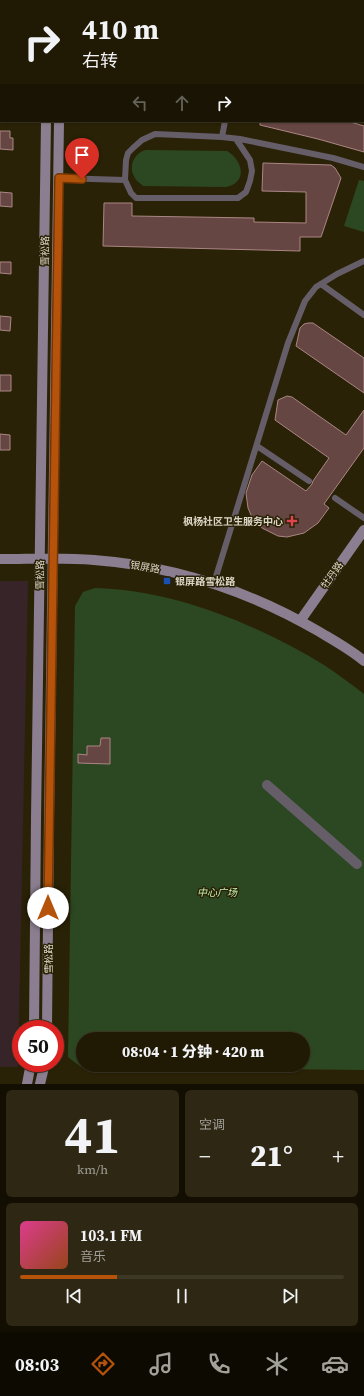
<!DOCTYPE html>
<html lang="zh">
<head>
<meta charset="utf-8">
<style>
  :root { --surface:#201a04; --page:#2d2713; --text:#f1f3f6; --muted:#a2a19a; --line:#3d3826; --accent:#b45309 }
  body { margin:0; font-family:"Source Serif 4","Noto Sans SC",serif; background:var(--page); color:var(--text); height:100vh; display:flex; flex-direction:column; font-size:15px; white-space:nowrap }
  * { box-sizing:border-box; margin:0 }
  p { font-size:13px; color:var(--muted) }
  .icon { flex:none; width:22px; height:22px; fill:none; stroke:currentColor; stroke-width:2; stroke-linecap:round; stroke-linejoin:round }
  .map { position:relative; height:1084px; overflow:hidden }
  .details { display:flex; flex-direction:column; gap:6px; padding:6px; background:#120e02; flex:1 }
  .details>* { flex:none }
  .top-card { position:absolute; left:0px; top:0px; width:364px; height:122px; box-shadow:0 1px 3px #0004,0 0 0 1px var(--line); background:#201a04; color:var(--text); overflow:hidden }
  .speed { position:absolute; left:12px; top:1020px; display:flex; gap:8px; font-size:20px; font-weight:700; text-align:center }
  .speed>* { display:grid; place-content:center; width:52px; height:52px; border-radius:50%; background:var(--surface); box-shadow:0 1px 3px #0004,0 0 0 1px var(--line); line-height:1 }
  .speed .limit { border:6px solid #d22; background:#fff; color:#111 }
  .pin { position:absolute; display:grid; place-items:center; width:34px; height:34px; color:#fff; margin:-41px -17px; border-radius:50% 50% 50% 0; rotate:-45deg; box-shadow:0 0 4px #0007 }
  .pin .icon { rotate:45deg }
  .me { position:absolute; width:44px; margin:-22px; rotate:0deg; stroke-linejoin:round; filter:drop-shadow(0 0 3px #0008) }
  .turn { display:flex; align-items:center; gap:14px; height:84px; padding:0 16px; font-size:18px }
  .turn .icon { width:52px; height:52px; stroke-width:2.5 }
  .turn b { display:block; font-size:28px; line-height:34px }
  .lanes { display:flex; align-items:center; height:38px; padding:0 16px; background:#0003; justify-content:center; gap:20px; direction:ltr }
  .lanes .off { opacity:.35 }
  .big { font-size:30px; font-weight:800; line-height:1.1 }
  .details .widget { flex:1; display:flex; flex-direction:column; justify-content:center; gap:6px; min-width:0; padding:0 14px; border-radius:6px; background:var(--page) }
  .details .dial { align-items:center; gap:0 }
  .dial b { font-size:52px; line-height:1 }
  .song { display:flex; align-items:center; gap:12px }
  .cover { width:48px; height:48px; border-radius:6px; background:linear-gradient(135deg,hsl(330 70% 55%),hsl(20 70% 35%)) }
  .played { height:4px; border-radius:2px; background:linear-gradient(90deg,var(--accent) 30%,var(--line) 30%) }
  .keys { display:flex; justify-content:space-around; direction:ltr }
  .heat { display:flex; justify-content:space-between; align-items:center; font-size:22px; direction:ltr }
  .details .tiles { flex:1; display:grid; gap:6px; grid-template-columns:1fr 1fr }
  .widget:last-child { grid-column:span 2 }
  .trip { position:absolute; left:76px; top:1032px; width:234px; height:40px; border-radius:20px; background:var(--surface); box-shadow:0 1px 3px #0004,0 0 0 1px var(--line); font-weight:800; line-height:40px; text-align:center }
  .tabs { display:flex; height:64px; justify-content:space-around; align-items:center; background:#0d0a02; color:var(--muted) }
  .tabs .icon { width:28px; height:28px }
  .tabs .on { color:var(--accent) }
  .tabs b { font-size:18px; color:var(--text) }
  .map>svg:first-child { display:block }
  .commercial { fill:#372429 }
  .green { fill:#2c4822; fill-rule:evenodd }
  .building { fill:#664643; stroke:#aa8683 }
  .lines { fill:none; stroke-linecap:round; stroke-linejoin:round }
  .lane { stroke:#655d68; stroke-width:6 }
  .street { stroke:#655d68; stroke-width:10 }
  .secondary { stroke:#8b7e90; stroke-width:10 }
  .route-casing { stroke:#753606; stroke-width:10 }
  .route { stroke:#b45309; stroke-width:7 }
  .health-dot { fill:#e0444e; stroke:#2a2206; stroke-width:1.5 }
  .transit-dot { fill:#1a4fb4; stroke:#2a2206; stroke-width:1.5 }
  .labels { text-anchor:middle; dominant-baseline:central; stroke-width:3; stroke-linejoin:round; paint-order:stroke }
  .street-label { font-size:10px; fill:#dbd5c5; stroke:#2a2206 }
  .poi-label { font-size:10px; font-weight:bold; fill:#dbd5c5; stroke:#2a2206; text-anchor:end }
  .park-label { font-size:10px; font-style:italic; fill:#c2f4b0; stroke:#2a2206 }
</style>
</head>
<body>
<div class="map">
<svg width="364" height="1084" viewBox="0 0 364 1084">
  <rect width="100%" height="100%" fill="#2a2206"/>
  <path class="commercial" d="M0,581h28l-10,486h-18z"/>
  <path class="green" d="M146,150l81,1c16,9 21,32 -1,36l-83,-1c-3,-3 -8,-6 -9,-10 -6,-10 1,-24 12,-26z
    M359,180l5,1v51l-20,-6z
    M95,588c80,2 161,36 229,77 14,9 27,19 40,29v376l-283,-3 -13,-10 7,-451 8,-14zM83,1039h220v26h-220z"/>
  <path class="building" d="M260,121h87l17,5v26l-46,-13 -58,-14z
    M0,131h10v7h3v12l-13,-1z
    M263,163l68,2 4,3 6,10 -20,59h-21v14l-197,-5 1,-43h28v13l122,2v4l52,1v-31l-44,-1z
    M0,192l12,1v14l-12,-1z
    M0,262h11v12l-11,-1z
    M0,316l11,1 -1,14 -10,-1z
    M308,323h5l51,35v35l-68,-47 4,-18 4,-4z
    M0,375h11v16h-11z
    M287,396l5,1 54,38 18,-25v38l-40,56 5,4 -11,15 -14,10 -17,4 -9,-1 -16,-8 -11,-13 -3,-7 -2,-15 6,-18 10,-14 44,30 6,-7 1,-3 16,-23 -54,-38 3,-20z
    M0,434l10,1v15h-10z
    M101,738h9v26l-32,-1v-9l9,1v-9h13z"/>
  <g class="lines">
    <path class="lane" d="M228,1v-1
      M222,137l3,-16
      M236,139l14,21 2,11 -2,10 -4,11 -8,6h-102l-5,-5 -6,-13 1,-20 2,-7 5,-5 9,-8 13,-6 67,3 18,2 93,19 31,9
      M59,178l66,2
      M321,284l43,31
      M257,446l52,35
      M335,498l29,20
      M214,583l74,-240 17,-42 11,-14 21,-13 27,-13"/>
    <path class="street" d="M267,785l90,79"/>
    <path class="secondary" d="M48,1v-1
      M61,1v-1
      M0,32h1
      M363,81l1,1
      M0,559c31,0 63,-2 94,1 80,6 155,31 224,71 15,9 32,18 46,30
      M300,621l64,-91
      M34,1029l2,-211 10,-697
      M47,1029l2,-211 10,-697
      M27,1084l4,-21
      M40,1084l5,-21"/>
  </g>
  <g class="lines">
    <g class="route-casing">
      <path id="route" d="M48,908l11,-730 23,1"/>
    </g>
    <use href="#route" class="route"/>
  </g>
  <path class="health-dot" d="M290 515h4v4h4v4h-4v4h-4v-4h-4v-4h4z"/>
  <rect class="transit-dot" x="163" y="577" width="8" height="8" rx="2"/>
  <g class="labels">
    <g class="street-label">
      <text transform="translate(45 251) rotate(-89)">雪松路</text>
      <text transform="translate(145 567) rotate(9)">银屏路</text>
      <text transform="translate(40 575) rotate(-89)">雪松路</text>
      <text transform="translate(332 575) rotate(-55)">牡丹路</text>
      <text transform="translate(48 959) rotate(-90)">雪松路</text>
    </g>
    <g class="poi-label">
      <text x="283" y="521">枫杨社区卫生服务中心</text>
      <text x="175" y="581" text-anchor="start">银屏路雪松路</text>
    </g>
    <g class="park-label">
      <text x="217" y="892">中心广场</text>
    </g>
  </g>
</svg>
<div class="speed"><div class="limit">50</div></div>
<div class="pin" style="left:82px;top:179px;background:#d93025"><svg class="icon" aria-label="arrive" viewBox="0 0 24 24"><path d="M6 21V4h12l-3 4 3 4H6"/></svg></div>
<svg class="me" style="left:48px;top:908px" viewBox="-20 -20 40 40"><circle r="19" fill="#fff"/><path d="M0-13L10 11 0 6-10 11z" fill="#b45309"/></svg>
<div class="trip">08:04 · 1 分钟 · 420 m</div>
<div class="top-card">
<div class="turn"><svg class="icon" aria-label="right" viewBox="0 0 24 24"><path d="M7 20v-9h11M14 6l5 5-5 5"/></svg><div><b>410 m</b>右转</div></div>
<div class="lanes"><svg class="icon off" aria-label="left" viewBox="0 0 24 24"><path d="M17 20v-9H6M10 6l-5 5 5 5"/></svg><svg class="icon off" aria-label="ahead" viewBox="0 0 24 24"><path d="M12 20V5M6 11l6-6 6 6"/></svg><svg class="icon" aria-label="right" viewBox="0 0 24 24"><path d="M7 20v-9h11M14 6l5 5-5 5"/></svg></div>
</div>
</div>
<section class="details">
<div class="tiles">
<div class="widget dial"><b>41</b><p>km/h</p></div>
<div class="widget"><p>空调</p>
<div class="heat"><a>−</a><b class="big">21°</b><a>+</a></div>
</div>
<div class="widget">
<div class="song"><i class="cover"></i><div><b>103.1 FM</b><p>音乐</p></div></div>
<div class="played"></div>
<div class="keys"><svg class="icon" aria-label="previous" viewBox="0 0 24 24"><path d="M18 5L8 12l10 7zM5 5v14"/></svg><svg class="icon" aria-label="pause" viewBox="0 0 24 24"><path d="M8 5v14M16 5v14"/></svg><svg class="icon" aria-label="next" viewBox="0 0 24 24"><path d="M6 5l10 7-10 7zM19 5v14"/></svg></div>
</div>
</div>
</section>
<nav class="tabs">
<b>08:03</b>
<svg class="icon on" aria-label="directions" viewBox="0 0 24 24"><path d="M12 3l9 9-9 9-9-9zM9 14v-3h6M13 9l2 2-2 2"/></svg>
<svg class="icon" aria-label="music" viewBox="0 0 24 24"><path d="M9 18V5l10-2v13"/><circle cx="6" cy="18" r="3"/><circle cx="16" cy="16" r="3"/></svg>
<svg class="icon" aria-label="phone" viewBox="0 0 24 24"><path d="M5 4h4l2 5-3 2q2 4 5 5l2-3 5 2v4C11 20 4 13 5 4z"/></svg>
<svg class="icon" aria-label="climate" viewBox="0 0 24 24"><path d="M12 3v18M4 7l16 10M4 17L20 7"/></svg>
<svg class="icon" aria-label="car" viewBox="0 0 24 24"><path d="M5 17H2v-5l4-1 3-4h7l3 4 3 1v5h-3M9 17h6M6 11h13"/><circle cx="7" cy="17" r="2"/><circle cx="17" cy="17" r="2"/></svg>
</nav>
</body>
</html>
